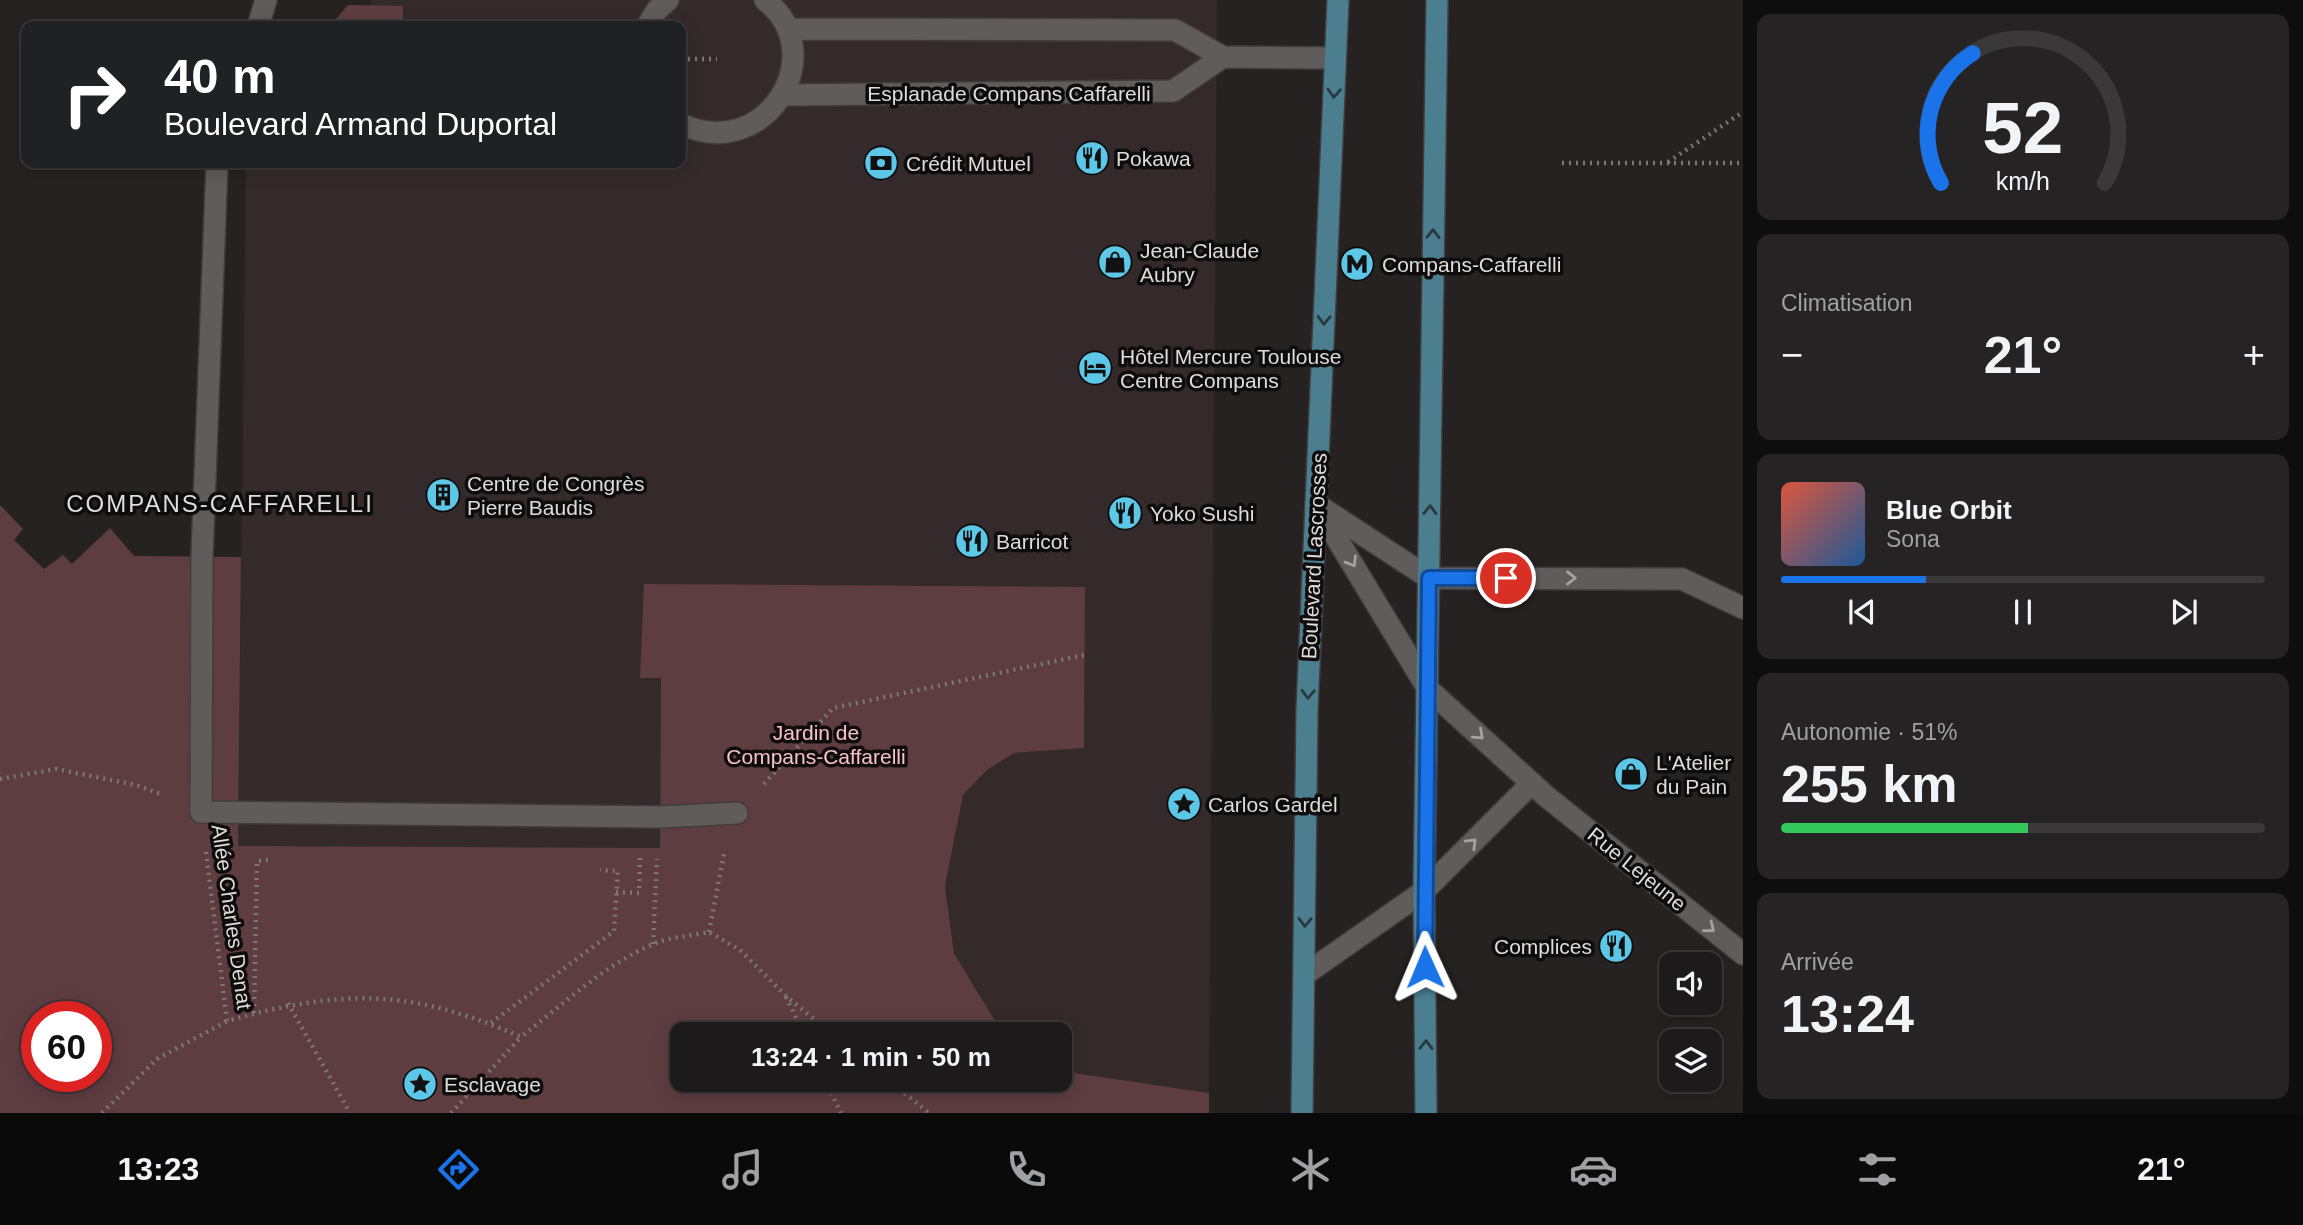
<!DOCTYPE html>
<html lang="fr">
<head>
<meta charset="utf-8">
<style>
  :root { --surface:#1c1a1a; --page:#252323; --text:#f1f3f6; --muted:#a0a1a2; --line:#3a3839; --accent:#1a73e8 }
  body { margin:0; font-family:Arial,sans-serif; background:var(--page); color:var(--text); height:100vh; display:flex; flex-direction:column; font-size:26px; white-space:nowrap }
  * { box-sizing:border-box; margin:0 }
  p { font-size:23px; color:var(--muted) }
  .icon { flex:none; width:38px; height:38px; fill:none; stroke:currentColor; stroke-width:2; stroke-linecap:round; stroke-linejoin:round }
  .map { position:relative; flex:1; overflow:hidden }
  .details { display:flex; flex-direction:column; gap:14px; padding:14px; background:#0f0e0e; width:560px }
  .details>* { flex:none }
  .guide { position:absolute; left:21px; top:21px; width:665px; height:147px; border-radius:14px; box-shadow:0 4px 18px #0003,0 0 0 2px var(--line); background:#202124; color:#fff; overflow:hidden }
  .tools { position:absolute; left:1659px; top:952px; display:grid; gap:14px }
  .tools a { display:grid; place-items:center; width:63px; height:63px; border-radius:14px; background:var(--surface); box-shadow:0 4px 18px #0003,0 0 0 2px var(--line); font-size:35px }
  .speed { position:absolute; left:21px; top:1001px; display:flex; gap:14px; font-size:35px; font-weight:700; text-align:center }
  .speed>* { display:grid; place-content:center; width:91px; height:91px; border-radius:50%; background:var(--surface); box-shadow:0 4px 18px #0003,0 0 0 2px var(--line); line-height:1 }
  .speed .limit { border:10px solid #d22; background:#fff; color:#111 }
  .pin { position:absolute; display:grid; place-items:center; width:60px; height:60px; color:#fff; margin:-30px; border:4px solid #fff; border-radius:50%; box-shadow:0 2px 7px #0007 }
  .me { position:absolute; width:77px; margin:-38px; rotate:359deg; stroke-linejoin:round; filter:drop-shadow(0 0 5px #0008) }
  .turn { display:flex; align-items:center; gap:24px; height:147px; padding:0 28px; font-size:32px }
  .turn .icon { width:91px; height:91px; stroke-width:2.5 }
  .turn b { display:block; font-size:49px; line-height:60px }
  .big { font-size:52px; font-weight:700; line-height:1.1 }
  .details .card { flex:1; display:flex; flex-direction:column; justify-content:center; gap:10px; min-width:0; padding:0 24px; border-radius:14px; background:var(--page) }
  .details .dial { align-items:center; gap:0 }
  .dial svg { height:182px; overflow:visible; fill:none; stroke:var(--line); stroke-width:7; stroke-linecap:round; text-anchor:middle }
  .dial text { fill:var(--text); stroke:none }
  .song { display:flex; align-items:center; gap:21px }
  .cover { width:84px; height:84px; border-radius:10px; background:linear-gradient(135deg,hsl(10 70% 55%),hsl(210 70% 35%)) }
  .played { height:7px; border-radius:4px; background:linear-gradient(90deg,var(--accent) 30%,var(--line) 30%) }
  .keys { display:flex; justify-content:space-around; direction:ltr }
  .heat { display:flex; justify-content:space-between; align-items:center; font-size:38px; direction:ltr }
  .charge { height:10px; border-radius:5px; background:linear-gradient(90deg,#34c759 51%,var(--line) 0) }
  .trip { position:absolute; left:670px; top:1022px; width:402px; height:70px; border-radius:14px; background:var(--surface); box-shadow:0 4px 18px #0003,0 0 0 2px var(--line); font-weight:700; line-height:70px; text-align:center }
  .tabs { display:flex; height:112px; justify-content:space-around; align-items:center; background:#0b0a0a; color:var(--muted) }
  .tabs .icon { width:49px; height:49px }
  .tabs .on { color:var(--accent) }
  .tabs b { font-size:32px; color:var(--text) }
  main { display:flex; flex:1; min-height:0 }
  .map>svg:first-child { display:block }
  .built { fill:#342a2b }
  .green { fill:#5e3d41; fill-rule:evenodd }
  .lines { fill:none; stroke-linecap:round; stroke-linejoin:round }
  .service-casing { stroke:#413d3e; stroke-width:24 }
  .pedestrian-casing { stroke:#413d3e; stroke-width:24 }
  .minor-casing { stroke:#413d3e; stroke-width:24 }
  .tertiary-casing { stroke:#413d3e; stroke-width:24 }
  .primary-casing { stroke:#413d3e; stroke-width:24 }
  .path { stroke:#7b7777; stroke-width:4.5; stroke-dasharray:2 5; stroke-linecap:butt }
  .service { stroke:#605c5c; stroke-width:21 }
  .pedestrian { stroke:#605c5c; stroke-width:21 }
  .minor { stroke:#605c5c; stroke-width:21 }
  .tertiary { stroke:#605c5c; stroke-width:21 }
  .primary { stroke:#4b7f8f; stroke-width:21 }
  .oneway { stroke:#263a40 }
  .oneway2 { stroke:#a6a2a2 }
  .route-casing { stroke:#114b97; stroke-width:18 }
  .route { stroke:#1a73e8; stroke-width:12 }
  .labels { text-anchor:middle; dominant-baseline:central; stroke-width:7; stroke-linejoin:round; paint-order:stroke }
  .street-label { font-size:21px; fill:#dfdcdc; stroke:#0e0c0c }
  .poi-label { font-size:21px; fill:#dfdcdc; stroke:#0e0c0c; text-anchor:start }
  .park-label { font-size:21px; fill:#fac2c8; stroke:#0e0c0c }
  .quarter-label { font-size:24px; letter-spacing:2px; fill:#dfdcdc; stroke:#0e0c0c }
</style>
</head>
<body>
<main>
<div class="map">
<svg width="1743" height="1113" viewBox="0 0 1743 1113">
  <rect width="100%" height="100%" fill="#262222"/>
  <path class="built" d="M371,0h846l-8,1093 -148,-22 -1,-37h-48l-17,-13 -41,-68 -9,-67 18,-91 24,-25 27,-17 70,-5 1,-160 -445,89 21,1 -1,170 -422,-2 8,-683h435v-137h-310z"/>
  <path class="green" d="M348,5l55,1v20h-73z
    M0,505l23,24 -9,11 30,29 19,-14 9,9 38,-36 24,28 107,1 -3,289 422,2 1,-170h-21l4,-94 441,3 -1,161 -70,5 -27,17 -24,25 -18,91 9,67 41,68 17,13h-330v46h378l1,-9 148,22v20h-1209zM37,1017h59v59h-59z"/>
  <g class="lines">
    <g class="service-casing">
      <path id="service" d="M201,812l460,5 76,-4
        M1304,975l120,-84"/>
    </g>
    <g class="pedestrian-casing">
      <path id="pedestrian" d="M258,26l8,-26
        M647,26l10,-16 11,-10
        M788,29l387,1 48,27 112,1
        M784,95l389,-4 50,-34
        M681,124c85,40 152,-71 84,-124
        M201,812l1,-256 15,-393"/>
    </g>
    <g class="minor-casing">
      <path id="minor" d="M1316,504l112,185 119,108 196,157
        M1424,891l108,-108"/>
    </g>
    <g class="tertiary-casing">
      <path id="tertiary" d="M1316,504l113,74 253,1 61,29"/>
    </g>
    <g class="primary-casing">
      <path id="primary" d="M1302,1113l5,-403 31,-710
        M1426,1113l-2,-222 13,-891"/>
    </g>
    <path class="path" d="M681,59h36
      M1668,162l75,-50
      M1562,163h181
      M0,779l56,-10 80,16 24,9
      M764,784l69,-76 251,-53
      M206,852l21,169c115,-32 183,-33 294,16 40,-31 82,-71 130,-92 17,-8 40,-9 58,-13l31,18 46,46 46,38
      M616,892l23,1 1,-36
      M709,932l15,-78
      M653,944l4,-85
      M786,997l18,37
      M288,1003l62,110
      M254,1013l3,-152 11,-1
      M491,1023l123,-92 4,-60 -18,-1
      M825,1080l16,33
      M888,1080l41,33
      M102,1113l55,-54 70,-38
      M451,1113l70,-76"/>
    <use href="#service" class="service"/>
    <use href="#pedestrian" class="pedestrian"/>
    <use href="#minor" class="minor"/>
    <use href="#tertiary" class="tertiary"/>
    <use href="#primary" class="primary"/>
  </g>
  <defs><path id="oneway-chevron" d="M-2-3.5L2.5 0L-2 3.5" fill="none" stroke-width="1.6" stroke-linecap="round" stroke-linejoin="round" transform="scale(1.75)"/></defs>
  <g class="oneway">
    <use href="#oneway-chevron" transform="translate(1334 93) rotate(93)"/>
    <use href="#oneway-chevron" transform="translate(1433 234) rotate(-89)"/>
    <use href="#oneway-chevron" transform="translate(1324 320) rotate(92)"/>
    <use href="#oneway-chevron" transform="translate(1430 510) rotate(-89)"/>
    <use href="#oneway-chevron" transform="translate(1308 694) rotate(93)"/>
    <use href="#oneway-chevron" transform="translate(1305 922) rotate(91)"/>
    <use href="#oneway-chevron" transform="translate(1426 1045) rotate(-89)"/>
  </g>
  <g class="oneway2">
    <use href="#oneway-chevron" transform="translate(1352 562) rotate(59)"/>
    <use href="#oneway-chevron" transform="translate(1571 578)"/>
    <use href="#oneway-chevron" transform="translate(1479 735) rotate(42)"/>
    <use href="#oneway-chevron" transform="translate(1472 843) rotate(-45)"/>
    <use href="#oneway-chevron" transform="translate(1710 928) rotate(39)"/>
  </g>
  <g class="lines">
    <g class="route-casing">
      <path id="route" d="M1425,967l4,-389h77"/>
    </g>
    <use href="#route" class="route"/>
  </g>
  <defs>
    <g id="restaurant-disc" transform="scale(1.75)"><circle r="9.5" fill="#5dc7e8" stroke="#0e0c0c"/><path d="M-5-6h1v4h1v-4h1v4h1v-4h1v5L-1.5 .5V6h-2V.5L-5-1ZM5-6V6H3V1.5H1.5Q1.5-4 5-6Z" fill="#111"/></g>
    <g id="bank-disc" transform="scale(1.75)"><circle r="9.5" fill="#5dc7e8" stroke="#0e0c0c"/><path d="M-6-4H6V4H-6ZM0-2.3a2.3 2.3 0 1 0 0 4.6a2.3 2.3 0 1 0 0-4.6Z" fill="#111"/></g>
    <g id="shop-disc" transform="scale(1.75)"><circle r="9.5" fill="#5dc7e8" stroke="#0e0c0c"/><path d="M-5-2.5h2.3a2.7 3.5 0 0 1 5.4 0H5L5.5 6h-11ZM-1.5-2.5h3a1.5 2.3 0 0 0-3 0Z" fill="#111"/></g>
    <g id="metro-disc" transform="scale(1.75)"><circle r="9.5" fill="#5dc7e8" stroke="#0e0c0c"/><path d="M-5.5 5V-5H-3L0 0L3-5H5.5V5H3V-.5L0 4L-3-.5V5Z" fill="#111"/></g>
    <g id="hotel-disc" transform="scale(1.75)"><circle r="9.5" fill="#5dc7e8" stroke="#0e0c0c"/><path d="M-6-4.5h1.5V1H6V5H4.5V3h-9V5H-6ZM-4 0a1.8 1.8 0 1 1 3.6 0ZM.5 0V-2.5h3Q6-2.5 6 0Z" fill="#111"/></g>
    <g id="building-disc" transform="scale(1.75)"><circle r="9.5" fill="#5dc7e8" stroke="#0e0c0c"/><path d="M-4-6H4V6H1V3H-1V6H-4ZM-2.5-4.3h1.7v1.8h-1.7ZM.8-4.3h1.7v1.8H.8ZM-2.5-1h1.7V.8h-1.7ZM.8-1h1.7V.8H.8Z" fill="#111"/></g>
    <g id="sight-disc" transform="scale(1.75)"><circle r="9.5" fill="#5dc7e8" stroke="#0e0c0c"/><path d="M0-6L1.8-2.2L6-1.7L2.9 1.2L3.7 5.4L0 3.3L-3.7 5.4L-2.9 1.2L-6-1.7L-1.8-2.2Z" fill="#111"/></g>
  </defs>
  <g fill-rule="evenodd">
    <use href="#restaurant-disc" x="1092" y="158"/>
    <use href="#bank-disc" x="881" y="163"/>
    <use href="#shop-disc" x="1115" y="262"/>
    <use href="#metro-disc" x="1357" y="264"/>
    <use href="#hotel-disc" x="1095" y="368"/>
    <use href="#building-disc" x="443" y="495"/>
    <use href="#restaurant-disc" x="1125" y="513"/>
    <use href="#restaurant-disc" x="972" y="541"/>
    <use href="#shop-disc" x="1631" y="774"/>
    <use href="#sight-disc" x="1184" y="804"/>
    <use href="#restaurant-disc" x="1616" y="946"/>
    <use href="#sight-disc" x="420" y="1084"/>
  </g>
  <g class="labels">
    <g class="street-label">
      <text x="1009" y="93">Esplanade Compans Caffarelli</text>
      <text transform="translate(1314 556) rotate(-87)">Boulevard Lascrosses</text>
      <text transform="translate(1637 869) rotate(39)">Rue Lejeune</text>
      <text transform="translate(232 917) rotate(82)">Allée Charles Denat</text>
    </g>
    <g class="poi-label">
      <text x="1116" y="158">Pokawa</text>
      <text x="906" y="163">Crédit Mutuel</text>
      <text x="1140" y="250">Jean-Claude<tspan x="1140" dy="24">Aubry</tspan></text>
      <text x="1382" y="264">Compans-Caffarelli</text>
      <text x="1120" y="356">Hôtel Mercure Toulouse<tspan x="1120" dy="24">Centre Compans</tspan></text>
      <text x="467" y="483">Centre de Congrès<tspan x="467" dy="24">Pierre Baudis</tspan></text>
      <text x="1150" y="513">Yoko Sushi</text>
      <text x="996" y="541">Barricot</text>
      <text x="1656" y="762">L'Atelier<tspan x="1656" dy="24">du Pain</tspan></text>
      <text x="1208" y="804">Carlos Gardel</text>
      <text x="1592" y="946" text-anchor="end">Complices</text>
      <text x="444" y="1084">Esclavage</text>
    </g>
    <g class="park-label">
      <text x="816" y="732">Jardin de<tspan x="816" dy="24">Compans-Caffarelli</tspan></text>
    </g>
    <g class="quarter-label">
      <text x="220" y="503">COMPANS-CAFFARELLI</text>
    </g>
  </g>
</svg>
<div class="tools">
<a><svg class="icon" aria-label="sound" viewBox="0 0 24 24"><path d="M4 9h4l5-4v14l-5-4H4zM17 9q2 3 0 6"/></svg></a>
<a><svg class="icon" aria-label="layers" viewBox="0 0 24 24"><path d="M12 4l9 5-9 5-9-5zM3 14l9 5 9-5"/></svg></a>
</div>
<div class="speed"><div class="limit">60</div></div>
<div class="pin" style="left:1506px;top:578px;background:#d93025"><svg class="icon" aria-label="arrive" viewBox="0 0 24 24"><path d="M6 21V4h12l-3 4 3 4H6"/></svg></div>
<svg class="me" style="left:1425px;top:967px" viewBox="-20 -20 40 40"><path d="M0-17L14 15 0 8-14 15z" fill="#1a73e8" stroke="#fff" stroke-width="4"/></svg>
<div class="trip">13:24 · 1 min · 50 m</div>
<div class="guide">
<div class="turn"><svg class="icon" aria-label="right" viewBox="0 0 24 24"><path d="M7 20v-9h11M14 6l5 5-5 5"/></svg><div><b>40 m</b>Boulevard Armand Duportal</div></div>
</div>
</div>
<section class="details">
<div class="card dial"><svg viewBox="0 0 100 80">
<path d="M14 69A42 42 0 1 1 86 69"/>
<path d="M14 69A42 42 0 0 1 28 12" stroke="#1a73e8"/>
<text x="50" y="56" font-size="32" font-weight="700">52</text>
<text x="50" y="72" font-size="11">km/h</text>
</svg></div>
<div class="card"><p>Climatisation</p>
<div class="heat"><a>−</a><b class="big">21°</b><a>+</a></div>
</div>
<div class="card">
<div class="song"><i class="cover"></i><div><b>Blue Orbit</b><p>Sona</p></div></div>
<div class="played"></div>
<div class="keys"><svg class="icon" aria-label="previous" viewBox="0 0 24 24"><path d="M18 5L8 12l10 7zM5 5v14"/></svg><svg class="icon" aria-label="pause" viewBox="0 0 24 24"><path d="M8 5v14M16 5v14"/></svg><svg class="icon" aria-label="next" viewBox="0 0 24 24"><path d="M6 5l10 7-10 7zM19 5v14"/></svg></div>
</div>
<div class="card"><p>Autonomie · 51%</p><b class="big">255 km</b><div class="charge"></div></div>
<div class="card"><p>Arrivée</p><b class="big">13:24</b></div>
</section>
</main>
<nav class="tabs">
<b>13:23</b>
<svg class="icon on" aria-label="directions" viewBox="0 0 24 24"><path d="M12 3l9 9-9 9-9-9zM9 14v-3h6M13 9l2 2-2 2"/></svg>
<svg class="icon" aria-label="music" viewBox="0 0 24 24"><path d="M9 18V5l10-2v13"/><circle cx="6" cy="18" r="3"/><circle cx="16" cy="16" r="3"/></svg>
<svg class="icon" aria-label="phone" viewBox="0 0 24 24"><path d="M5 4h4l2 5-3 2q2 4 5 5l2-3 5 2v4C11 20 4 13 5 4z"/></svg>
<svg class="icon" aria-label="climate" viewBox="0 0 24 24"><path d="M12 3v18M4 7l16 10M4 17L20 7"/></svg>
<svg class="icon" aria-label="car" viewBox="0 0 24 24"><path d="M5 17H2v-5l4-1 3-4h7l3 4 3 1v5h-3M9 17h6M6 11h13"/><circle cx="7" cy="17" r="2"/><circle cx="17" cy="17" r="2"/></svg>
<svg class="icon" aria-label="filters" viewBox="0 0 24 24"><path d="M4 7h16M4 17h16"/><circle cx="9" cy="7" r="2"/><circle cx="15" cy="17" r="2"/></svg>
<b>21°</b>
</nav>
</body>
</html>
